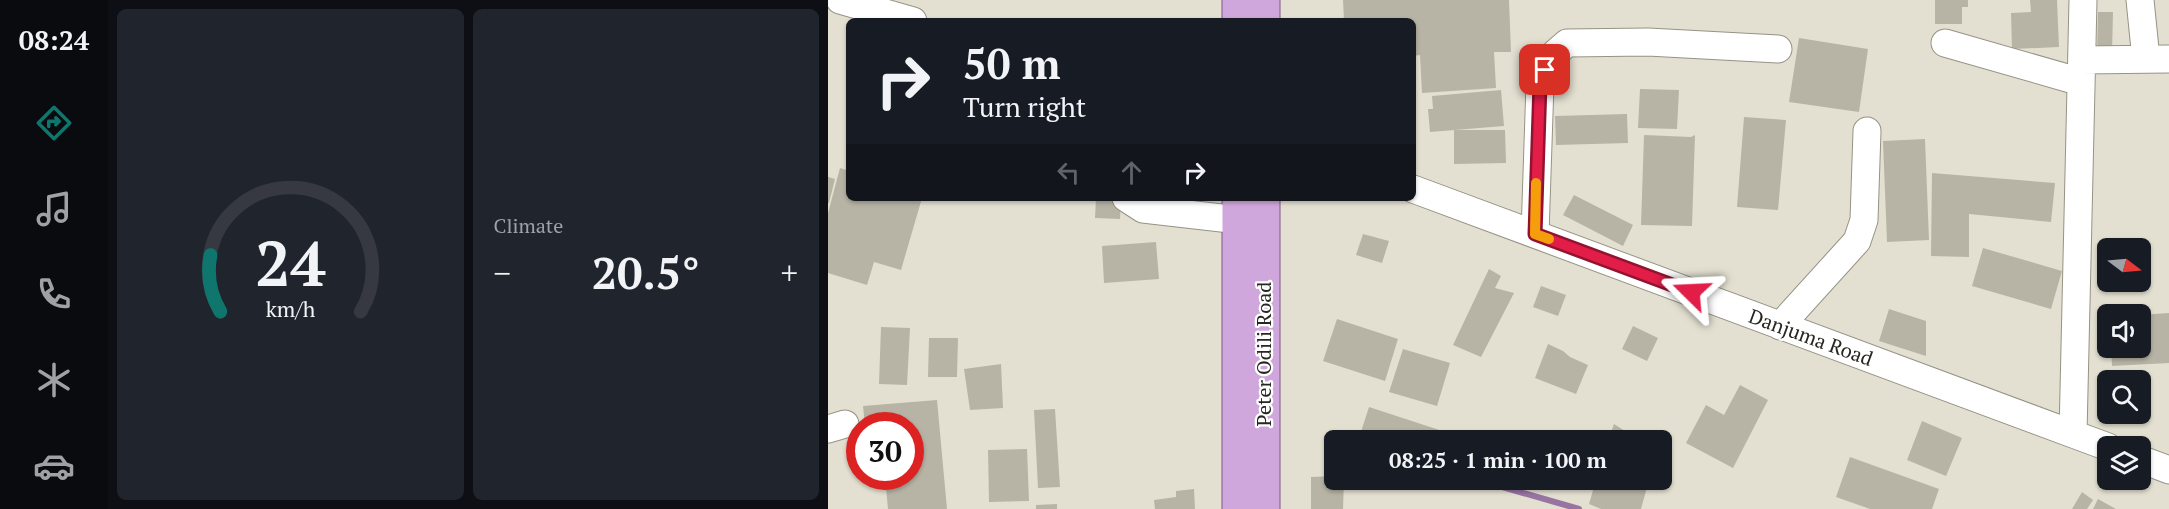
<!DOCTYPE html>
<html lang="en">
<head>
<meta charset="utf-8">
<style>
  :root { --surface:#171b24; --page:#20242c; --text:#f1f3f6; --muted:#9ea1a6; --line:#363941; --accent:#0f766e }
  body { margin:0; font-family:"PT Serif",serif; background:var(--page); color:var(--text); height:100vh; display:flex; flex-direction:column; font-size:22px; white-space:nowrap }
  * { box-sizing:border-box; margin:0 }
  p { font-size:20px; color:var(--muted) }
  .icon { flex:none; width:33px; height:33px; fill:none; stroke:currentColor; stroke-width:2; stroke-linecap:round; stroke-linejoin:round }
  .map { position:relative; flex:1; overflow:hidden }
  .sheet { display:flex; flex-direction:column; gap:9px; padding:9px; background:#0d0f14; width:720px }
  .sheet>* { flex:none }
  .banner { position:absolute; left:18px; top:18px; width:570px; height:183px; border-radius:9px; box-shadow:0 2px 4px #0004; background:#171b24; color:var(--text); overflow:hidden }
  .needle { width:39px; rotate:106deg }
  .fabs { position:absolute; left:1269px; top:238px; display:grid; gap:12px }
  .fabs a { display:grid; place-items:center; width:54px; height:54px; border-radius:9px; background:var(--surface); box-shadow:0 2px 4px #0004; font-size:30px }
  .speed { position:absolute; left:18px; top:412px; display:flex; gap:12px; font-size:30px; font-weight:700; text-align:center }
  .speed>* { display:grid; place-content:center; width:78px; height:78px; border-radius:50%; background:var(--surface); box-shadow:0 2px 4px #0004; line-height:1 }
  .speed .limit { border:9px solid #d22; background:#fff; color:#111 }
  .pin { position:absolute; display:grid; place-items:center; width:51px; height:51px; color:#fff; margin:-26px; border-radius:12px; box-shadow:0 3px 9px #0006 }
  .me { position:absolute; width:66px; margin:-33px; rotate:291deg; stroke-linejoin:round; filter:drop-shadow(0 0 4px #0008) }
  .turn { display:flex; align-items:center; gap:21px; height:126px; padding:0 18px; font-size:27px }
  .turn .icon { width:78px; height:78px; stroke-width:2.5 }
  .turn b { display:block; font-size:42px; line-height:51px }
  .lanes { display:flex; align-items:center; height:57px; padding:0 18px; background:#0003; justify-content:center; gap:30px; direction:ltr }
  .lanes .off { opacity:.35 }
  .big { font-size:45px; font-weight:800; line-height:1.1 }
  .sheet .card { flex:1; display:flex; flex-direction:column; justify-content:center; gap:9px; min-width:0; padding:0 21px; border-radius:9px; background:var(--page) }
  .sheet .dial { align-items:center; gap:0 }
  .dial svg { height:156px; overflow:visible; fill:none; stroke:var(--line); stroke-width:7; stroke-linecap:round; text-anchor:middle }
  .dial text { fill:var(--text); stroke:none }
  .heat { display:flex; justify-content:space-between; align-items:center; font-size:33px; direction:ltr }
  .sheet .tiles { flex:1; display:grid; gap:9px; grid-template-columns:repeat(2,1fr) }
  .trip { position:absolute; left:496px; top:430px; width:348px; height:60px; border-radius:9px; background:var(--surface); box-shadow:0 2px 4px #0004; font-weight:800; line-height:60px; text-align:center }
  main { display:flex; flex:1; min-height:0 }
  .tabs { display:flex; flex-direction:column; width:108px; justify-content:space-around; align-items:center; background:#090b0e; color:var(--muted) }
  .tabs .icon { width:42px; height:42px }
  .tabs .current { color:var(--accent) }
  .tabs b { font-size:27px; color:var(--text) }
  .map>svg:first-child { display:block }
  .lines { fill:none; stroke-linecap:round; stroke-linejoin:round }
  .stream { stroke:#9874a3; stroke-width:6 }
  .building { fill:#b7b4a5 }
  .minor-casing { stroke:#969385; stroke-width:29 }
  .major-casing { stroke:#80548b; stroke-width:35 }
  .minor { stroke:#fff; stroke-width:27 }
  .major { stroke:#d0a7dc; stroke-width:33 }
  .route-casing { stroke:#92132f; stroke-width:15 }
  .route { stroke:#e11d48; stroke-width:10 }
  .slow { stroke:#f59e0b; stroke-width:10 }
  .labels { text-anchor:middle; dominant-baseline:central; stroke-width:4.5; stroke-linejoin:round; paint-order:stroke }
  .street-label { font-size:20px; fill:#282621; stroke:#fff }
</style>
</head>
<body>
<main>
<nav class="tabs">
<b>08:24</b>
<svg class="icon current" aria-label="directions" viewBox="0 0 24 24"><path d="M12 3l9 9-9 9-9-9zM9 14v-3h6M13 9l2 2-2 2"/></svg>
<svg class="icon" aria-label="music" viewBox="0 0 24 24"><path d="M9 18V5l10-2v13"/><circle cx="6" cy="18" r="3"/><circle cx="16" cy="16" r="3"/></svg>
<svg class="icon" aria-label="phone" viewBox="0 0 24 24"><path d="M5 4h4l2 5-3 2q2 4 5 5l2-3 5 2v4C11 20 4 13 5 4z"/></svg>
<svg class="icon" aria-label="climate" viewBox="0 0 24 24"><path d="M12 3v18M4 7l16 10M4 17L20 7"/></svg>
<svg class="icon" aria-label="car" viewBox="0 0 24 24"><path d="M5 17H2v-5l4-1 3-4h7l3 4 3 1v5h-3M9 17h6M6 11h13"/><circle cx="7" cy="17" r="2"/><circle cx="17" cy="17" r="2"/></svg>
</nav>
<section class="sheet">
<div class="tiles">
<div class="card dial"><svg viewBox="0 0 100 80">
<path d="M14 69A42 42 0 1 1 86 69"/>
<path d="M14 69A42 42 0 0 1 9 40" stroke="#0f766e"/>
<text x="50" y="56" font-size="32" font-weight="700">24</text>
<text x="50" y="72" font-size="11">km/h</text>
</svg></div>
<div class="card"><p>Climate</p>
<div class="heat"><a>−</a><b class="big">20.5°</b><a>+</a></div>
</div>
</div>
</section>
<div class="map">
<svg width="1341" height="509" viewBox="0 0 1341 509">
  <rect width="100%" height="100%" fill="#e3e0d1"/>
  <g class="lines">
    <path class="stream" d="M510,440l4,1
      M650,480l101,29"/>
  </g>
  <path class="building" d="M515,0h166l2,52h-17l2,36 -74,5 -2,-38 -7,1v-35h-69z
    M1107,0h33v7h-6v17h-27z
    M1202,0h27l2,47 -47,2 -1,-36 20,-1z
    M1270,12h15l-1,42 -15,-1z
    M971,38l69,11 -9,63 -70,-10z
    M812,89l39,1 -2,39 -39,-1z
    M673,90l3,36 -74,6 -2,-23h5l-1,-13z
    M799,114l1,29 -72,2 -1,-29z
    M916,117l42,3 -8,90 -41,-3z
    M626,130h51l1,33 -52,1z
    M816,135l47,2 4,-2 -3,91 -51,-1z
    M1097,139l4,101 -42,2 -4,-101z
    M12,168l9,3v27h73l-21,72 -27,-8 -7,23 -39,-12v-60z
    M1104,173l123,10 -4,39 -82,-8v43l-38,-1z
    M0,177l7,2 -6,24h-1z
    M746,195l59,30 -10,21 -60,-31z
    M268,198h25l-1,21 -25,-1z
    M535,234l26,7 -7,22 -26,-8z
    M328,242l3,37 -55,4 -2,-37z
    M1155,248l79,23 -11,38 -79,-23z
    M661,269l12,7 -6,12 19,5 -33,64 -28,-12z
    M713,286l25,9 -8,21 -25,-9z
    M1061,309l37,12v35l-47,-15z
    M1341,313v50l-57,3 -1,-18h29v-33z
    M509,319l61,20 -13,42 -62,-20z
    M805,326l25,12 -11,23 -25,-12z
    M53,327l29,1 -3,57 -28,-1z
    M101,338h29l-1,39h-29z
    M720,344l15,7 7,6 18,8 -12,29 -41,-16z
    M575,349l47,14 -13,43 -48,-14z
    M173,364l2,44 -33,2 -6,-41z
    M912,385l28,15 -35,68 -47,-25 20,-38 18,10z
    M109,400l10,109h-59l-3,-32h25v-51h-45l-2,-20z
    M541,407l104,34h-115z
    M227,409l5,78 -22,1 -4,-78z
    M1284,414h18v8l-18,1z
    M1094,421l40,17 -16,38 -39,-16z
    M786,424l22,14 19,1v2h-47z
    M199,449l2,52 -40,1 -1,-52z
    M1022,457l89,32 -7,20h-62l-34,-12z
    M507,476v4h9l-1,29h-32v-32z
    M768,480h53l-8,29h-40l-12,-5z
    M366,489l1,20h-40l-1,-9 22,-3v-6z
    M1254,492l11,8 -6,9h-15z
    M1270,499l18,10h-23z
    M229,504v5h-21v-4z"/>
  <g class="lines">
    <g class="minor-casing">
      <path id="minor" d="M12,0l73,21
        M1312,0l6,59
        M1117,43l136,39
        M1254,60l87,-1
        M585,189l695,258
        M298,198l17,11 96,11
        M707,234l5,-150 11,-27 16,-14 81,-1 130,7
        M952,326l77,-85 7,-21 3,-89
        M0,429l17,-5
        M1245,434l10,-434
        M1312,459l29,11"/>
    </g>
    <g class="major-casing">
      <path id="major" d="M411,0v21
        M435,0v21
        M411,198v311
        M435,198v311"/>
    </g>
    <use href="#minor" class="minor"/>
    <use href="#major" class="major"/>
  </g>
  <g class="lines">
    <g class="route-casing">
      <path id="route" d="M717,70l-5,14 -5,150 156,58"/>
    </g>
    <use href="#route" class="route"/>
    <path class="slow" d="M708,183l-1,51 14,5"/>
  </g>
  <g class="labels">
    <g class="street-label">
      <text transform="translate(983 337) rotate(20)">Danjuma Road</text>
      <text transform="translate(435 354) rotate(-90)">Peter Odili Road</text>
    </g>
  </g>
</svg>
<div class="fabs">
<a><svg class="needle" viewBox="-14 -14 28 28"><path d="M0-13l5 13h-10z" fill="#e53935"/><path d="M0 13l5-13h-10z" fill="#9ea1a6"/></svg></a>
<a><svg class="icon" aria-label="sound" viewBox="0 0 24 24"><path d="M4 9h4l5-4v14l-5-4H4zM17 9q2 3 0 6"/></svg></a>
<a><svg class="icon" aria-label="search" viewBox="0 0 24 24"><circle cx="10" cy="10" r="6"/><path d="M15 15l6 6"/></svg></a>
<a><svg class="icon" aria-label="layers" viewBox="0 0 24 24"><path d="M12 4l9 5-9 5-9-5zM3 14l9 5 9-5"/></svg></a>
</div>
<div class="speed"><div class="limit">30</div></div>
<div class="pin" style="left:717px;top:70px;background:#d93025"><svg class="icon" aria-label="arrive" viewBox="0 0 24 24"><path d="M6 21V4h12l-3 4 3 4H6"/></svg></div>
<svg class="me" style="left:863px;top:292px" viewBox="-20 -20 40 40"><path d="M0-17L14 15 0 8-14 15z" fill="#e11d48" stroke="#fff" stroke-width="4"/></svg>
<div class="trip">08:25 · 1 min · 100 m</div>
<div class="banner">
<div class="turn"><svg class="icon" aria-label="right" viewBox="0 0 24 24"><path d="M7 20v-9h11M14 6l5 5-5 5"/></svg><div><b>50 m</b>Turn right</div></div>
<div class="lanes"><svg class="icon off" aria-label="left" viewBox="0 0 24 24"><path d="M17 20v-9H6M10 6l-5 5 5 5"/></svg><svg class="icon off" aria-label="ahead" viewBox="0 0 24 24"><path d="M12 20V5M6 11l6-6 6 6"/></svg><svg class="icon" aria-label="right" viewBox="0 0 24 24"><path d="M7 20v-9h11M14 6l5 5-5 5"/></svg></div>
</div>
</div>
</main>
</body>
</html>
